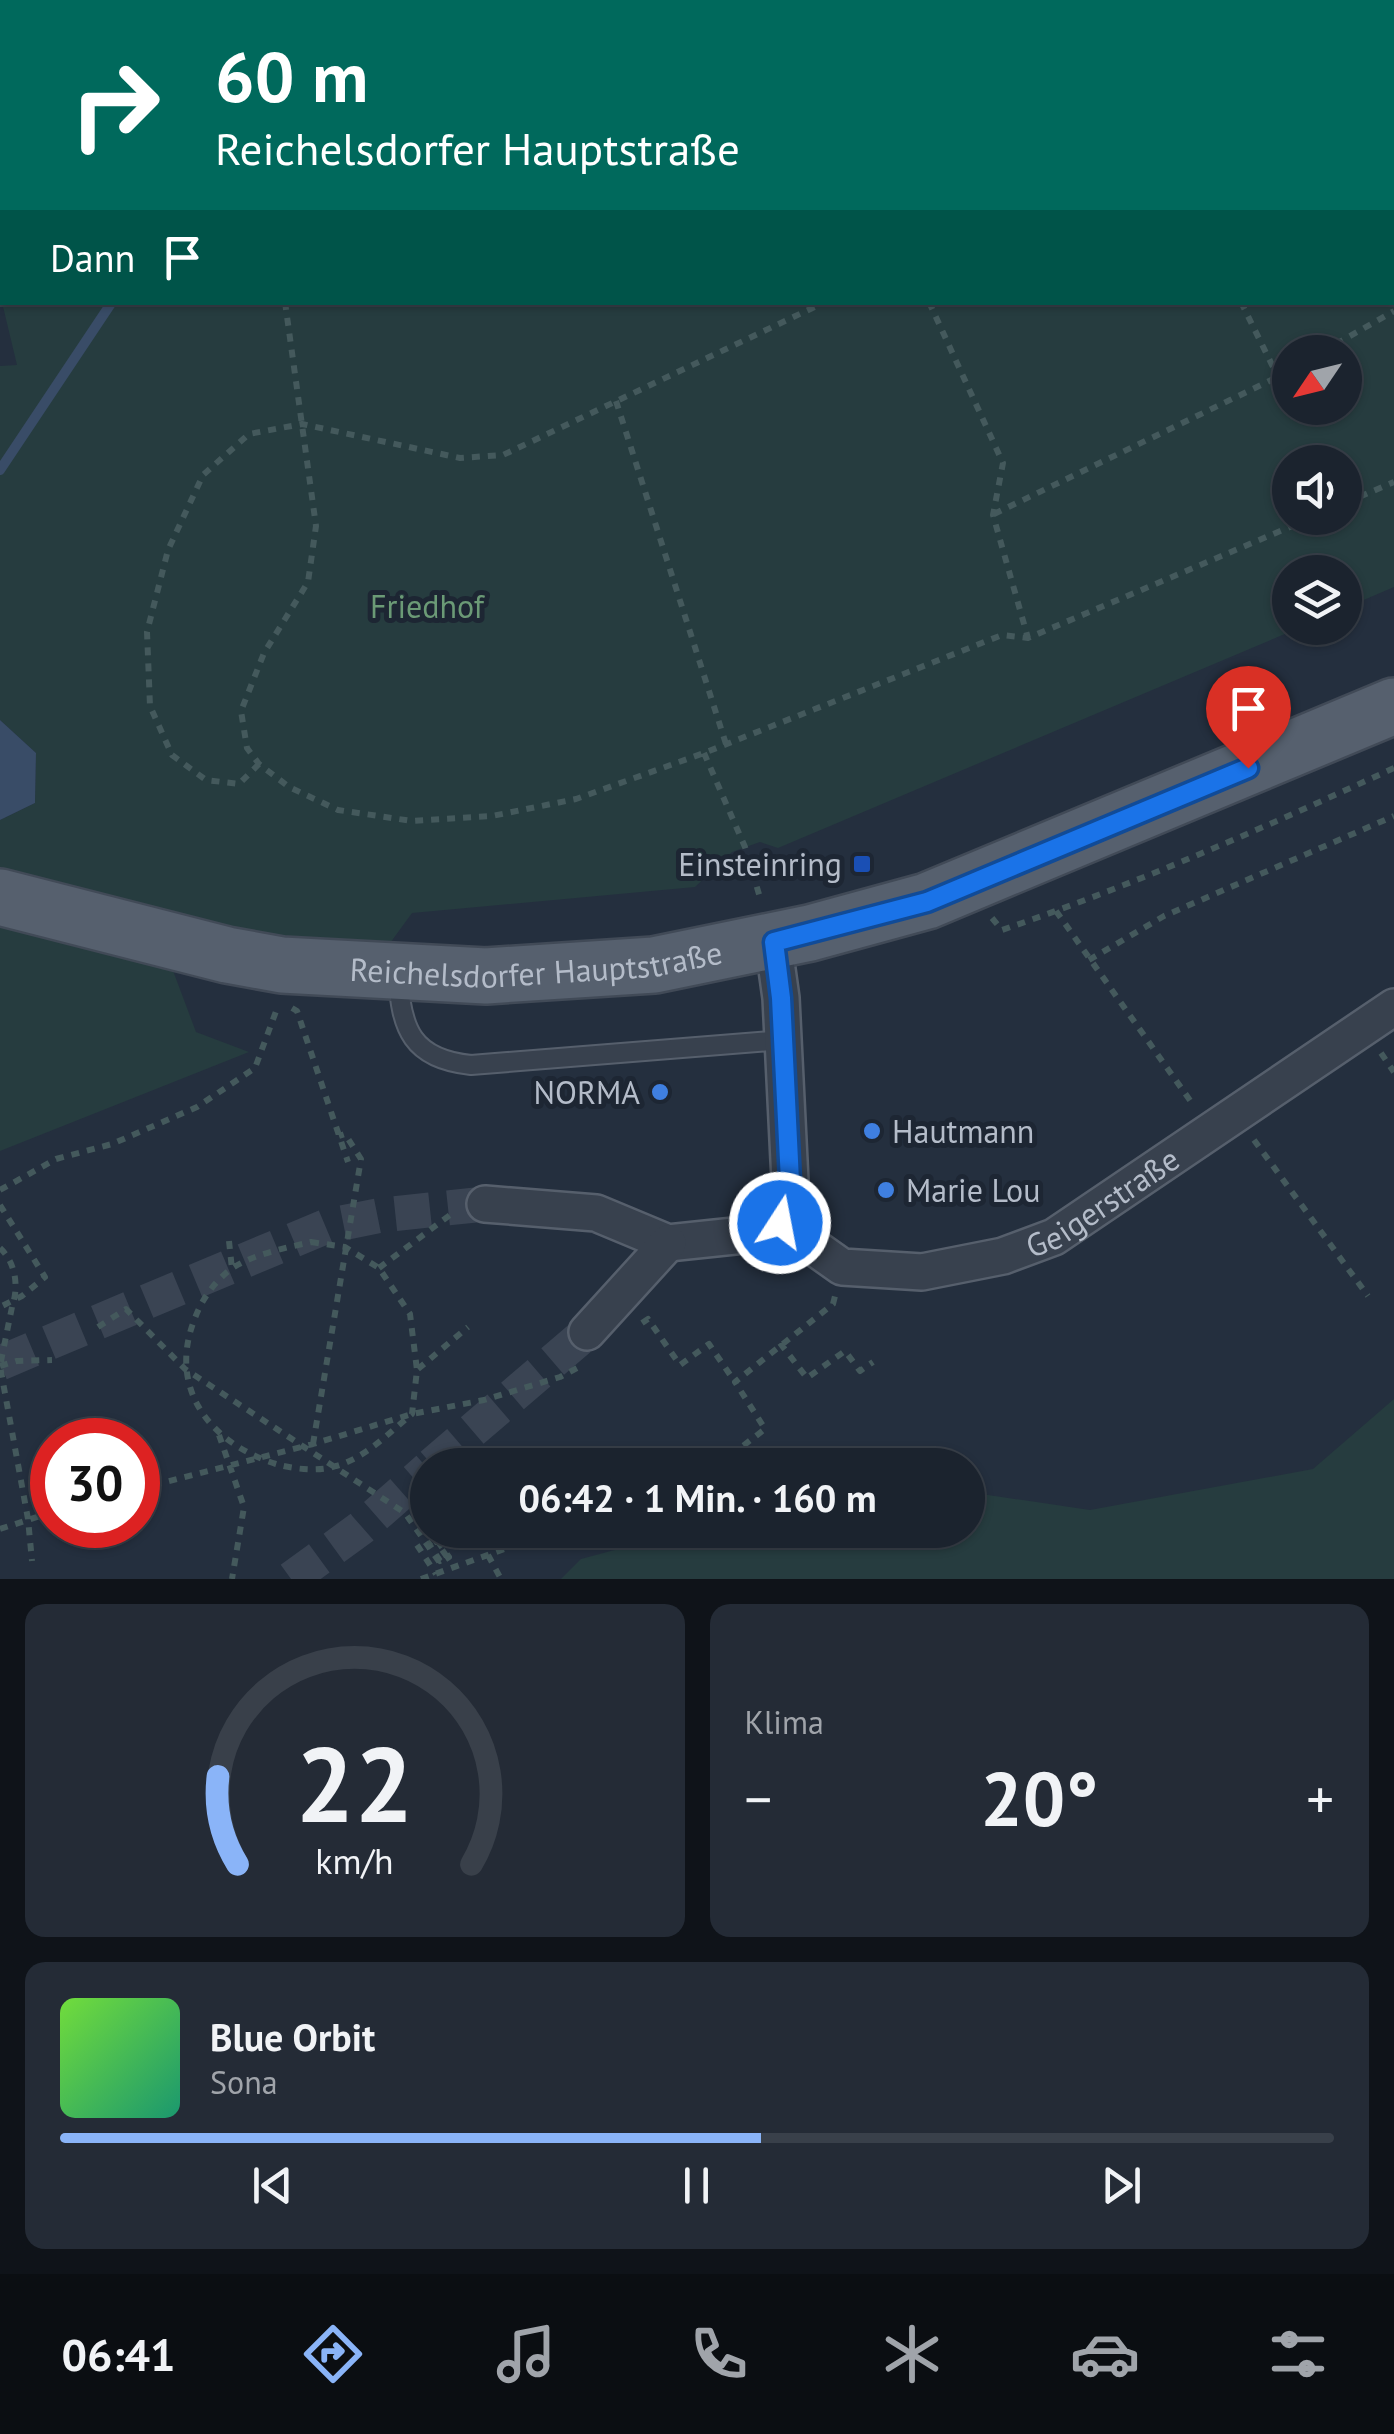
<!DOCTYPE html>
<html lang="de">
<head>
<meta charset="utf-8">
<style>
  :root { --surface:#1b232e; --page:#242b36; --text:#f1f3f6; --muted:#a0a4aa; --line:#39404a; --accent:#8ab4f8 }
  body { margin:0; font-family:"PT Sans",sans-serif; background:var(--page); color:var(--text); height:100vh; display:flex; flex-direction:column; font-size:38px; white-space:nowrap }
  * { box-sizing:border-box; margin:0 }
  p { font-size:32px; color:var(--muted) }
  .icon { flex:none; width:55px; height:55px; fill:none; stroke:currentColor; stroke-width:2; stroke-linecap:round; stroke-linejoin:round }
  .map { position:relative; height:1579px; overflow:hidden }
  .details { display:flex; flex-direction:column; gap:25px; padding:25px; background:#0f1319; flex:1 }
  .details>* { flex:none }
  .hud { position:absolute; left:0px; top:0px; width:1395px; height:305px; box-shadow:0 2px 8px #0004,0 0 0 2px var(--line); background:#00695c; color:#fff; overflow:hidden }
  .needle { width:65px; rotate:235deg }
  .controls { position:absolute; left:1272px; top:335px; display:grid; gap:20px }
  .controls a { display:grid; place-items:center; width:90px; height:90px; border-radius:50%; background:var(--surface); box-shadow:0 2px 8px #0004,0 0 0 2px var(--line); font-size:50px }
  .speed { position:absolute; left:30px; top:1418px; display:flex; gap:20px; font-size:50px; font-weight:700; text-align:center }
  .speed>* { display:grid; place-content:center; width:130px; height:130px; border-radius:50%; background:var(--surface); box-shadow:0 2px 8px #0004,0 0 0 2px var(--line); line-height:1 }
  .speed .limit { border:15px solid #d22; background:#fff; color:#111 }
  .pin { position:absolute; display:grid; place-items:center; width:85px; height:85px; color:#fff; margin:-102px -42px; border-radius:50% 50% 50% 0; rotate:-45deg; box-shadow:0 0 10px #0007 }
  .pin .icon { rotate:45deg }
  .me { position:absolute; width:110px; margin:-55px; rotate:11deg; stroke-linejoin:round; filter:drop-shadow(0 0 8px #0008) }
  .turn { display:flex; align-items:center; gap:35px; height:210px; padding:0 50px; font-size:45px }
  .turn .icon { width:130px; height:130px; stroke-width:2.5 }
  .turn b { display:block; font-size:70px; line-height:85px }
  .then { display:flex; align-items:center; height:95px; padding:0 50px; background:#0003; gap:20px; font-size:38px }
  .big { font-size:75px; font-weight:600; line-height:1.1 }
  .details .widget { flex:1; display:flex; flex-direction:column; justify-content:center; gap:15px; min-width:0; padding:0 35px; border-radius:20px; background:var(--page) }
  .details .dial { align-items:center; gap:0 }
  .dial svg { height:260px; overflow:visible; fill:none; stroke:var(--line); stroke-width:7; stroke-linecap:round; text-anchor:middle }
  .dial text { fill:var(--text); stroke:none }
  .song { display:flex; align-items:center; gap:30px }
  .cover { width:120px; height:120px; border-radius:15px; background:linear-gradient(135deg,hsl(100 70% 55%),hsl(160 70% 35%)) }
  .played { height:10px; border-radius:5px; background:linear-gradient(90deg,var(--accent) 55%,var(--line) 55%) }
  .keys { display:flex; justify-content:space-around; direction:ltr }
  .heat { display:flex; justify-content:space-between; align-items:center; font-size:55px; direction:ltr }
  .details .tiles { flex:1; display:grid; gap:25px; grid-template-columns:1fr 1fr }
  .widget:last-child { grid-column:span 2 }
  .trip { position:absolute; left:410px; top:1448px; width:575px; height:100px; border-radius:50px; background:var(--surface); box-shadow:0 2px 8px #0004,0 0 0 2px var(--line); font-weight:600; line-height:100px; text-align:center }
  .dock { display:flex; height:160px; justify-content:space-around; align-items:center; background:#0b0e12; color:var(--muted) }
  .dock .icon { width:70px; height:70px }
  .dock .active { color:var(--accent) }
  .dock b { font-size:45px; color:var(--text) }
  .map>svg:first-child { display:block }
  .green { fill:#263c3f; fill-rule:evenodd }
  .water { fill:#394c67 }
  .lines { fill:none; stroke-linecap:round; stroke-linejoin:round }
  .stream { stroke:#394c67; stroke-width:10 }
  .street-tunnel { stroke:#3a4453; stroke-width:35; stroke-dasharray:35 18; stroke-linecap:butt }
  .lane-casing { stroke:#565f6c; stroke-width:22 }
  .street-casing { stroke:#565f6c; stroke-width:40 }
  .primary-casing { stroke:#414a57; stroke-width:60 }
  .path { stroke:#44595c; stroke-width:6; stroke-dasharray:8 8; stroke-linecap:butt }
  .lane { stroke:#38414e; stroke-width:18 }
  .street { stroke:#38414e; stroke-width:35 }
  .primary { stroke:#56606e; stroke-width:55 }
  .path-bridge { stroke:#44595c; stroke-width:6; stroke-dasharray:8 8; stroke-linecap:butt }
  .route-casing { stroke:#114b97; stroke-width:25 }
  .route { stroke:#1a73e8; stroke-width:18 }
  .transit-dot { fill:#1a4fb4; stroke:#1d2633; stroke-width:4 }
  .shop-dot { fill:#3f7fe0; stroke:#1d2633; stroke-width:4 }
  .labels { text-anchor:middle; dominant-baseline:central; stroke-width:10; stroke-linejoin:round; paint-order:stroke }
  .park-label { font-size:32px; fill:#6b9a76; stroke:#1d2633 }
  .poi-label { font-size:32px; fill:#b4bcc9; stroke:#1d2633; text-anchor:end }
  .street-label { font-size:32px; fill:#b4bcc9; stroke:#1d2633 }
</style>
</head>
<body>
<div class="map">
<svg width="1394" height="1579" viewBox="0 0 1394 1579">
  <rect width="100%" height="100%" fill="#242f3e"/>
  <path class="green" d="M85,0h1309v587l-49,21v-36h-55v56h9l-521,220 -18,-6 -28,10 -37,35 -283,26 -27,37 -228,-22 39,104 53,20 -249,99v-331l35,-17 1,-50 -36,-33v-354l17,-1 -17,-71v-258l2,-2v268h1390v-300h-1313zM1290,352h55v56h-55zM1290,462h55v56h-55z
    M1394,1399v180h-833l20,-20 108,-29h279v-38l122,18 223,-41z"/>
  <path class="water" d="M0,720l36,33 -1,50 -35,17z"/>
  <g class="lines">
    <path class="stream" d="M267,2l4,-2
      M0,470l112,-168"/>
    <path class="street-tunnel" d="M0,1363l327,-137 55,-11 103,-11
      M432,1465l155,-133
      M291,1579l70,-51 67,-59"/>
    <g class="lane-casing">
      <path id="lane" d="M398,976c3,53 14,83 73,89l312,-25"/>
    </g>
    <g class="street-casing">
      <g id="street">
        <path d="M485,1204l111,9 72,30 76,-8 36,-12 10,-42 -9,-183 -8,-57"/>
        <path id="s1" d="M780,1223l62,44 80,5 81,-16 51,-19 340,-230"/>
        <path d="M587,1332l81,-89"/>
      </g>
    </g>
    <g class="primary-casing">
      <g id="primary">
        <path id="s2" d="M0,897l227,58 55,10 204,11 168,-11 156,-32 117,-32 467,-195"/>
      </g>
    </g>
    <path class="path" d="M0,0h1
      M766,0l2,2
      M1079,0l1,2
      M568,2l6,-2
      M1195,2l4,-2
      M1392,28l2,-1
      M285,302l31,224 -8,56 -44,71 -23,58 6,37 12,16 30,23 49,23 74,11 80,-5 84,-17 128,-46 298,-118 26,3 283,-120
      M929,302l74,161 -10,52 35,123
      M1241,302l37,75
      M1322,352l72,-41
      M616,401l110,343
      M1345,503l49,-21
      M994,514l296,-143
      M704,753l41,94 16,54
      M259,764l-20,20 -33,-4 -34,-25 -22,-49 -3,-74 21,-82 35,-75 46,-41 53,-10 158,34 43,-3 322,-153
      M1056,911l138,195
      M992,918l10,12c134,-46 264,-103 392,-162
      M1089,960l75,-44 230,-100
      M292,1008l5,3 51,151
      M1381,1053l13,19
      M1254,1140l114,156
      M0,1190l56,-31 56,-15 85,-37 58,-39 23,-62
      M0,1205l45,72 -23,19 -22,11
      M229,1241l3,28
      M311,1242l34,5 34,21 31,46 7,56 -5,44c-23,19 -47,44 -76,52 -18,6 -43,3 -60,-2 -67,-21 -109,-77 -81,-146 7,-19 20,-37 36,-49 22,-15 55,-21 80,-27z
      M379,1268l75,-56
      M12,1307l-12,59 28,153 4,42
      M642,1323l6,-4 32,46 29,-21 26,38
      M98,1327l28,-18 59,60 220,144 35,50 9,-6 -13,-18h-1l-6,5 11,17 7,-4 -11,-16 -4,-6
      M780,1343l27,35 38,-27 15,20 13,-9
      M0,1366l17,-5 35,-1
      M418,1369l50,-42
      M219,1435l25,72 -12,72
      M313,1444l48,-285 -16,-25 -6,2
      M718,1465l47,-36 -30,-47 98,-78 2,-8
      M138,1489l175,-45 99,-30 72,-14 76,-23 21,-11
      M0,1529l52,-17
      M417,1545l19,29
      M488,1555l13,24
      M421,1579l136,-49"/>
    <use href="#lane" class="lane"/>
    <use href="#street" class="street"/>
    <use href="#primary" class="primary"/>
    <path class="path-bridge" d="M0,1248c16,15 19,39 12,59"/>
  </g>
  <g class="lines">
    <g class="route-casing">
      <path id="route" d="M780,1223l10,-42 -9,-183 -7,-56 153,-40 321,-134"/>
    </g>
    <use href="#route" class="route"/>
  </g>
  <rect class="transit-dot" x="852" y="854" width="20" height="20" rx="5"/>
  <g class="shop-dot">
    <circle cx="660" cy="1092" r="10"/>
    <circle cx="872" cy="1131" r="10"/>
    <circle cx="886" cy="1190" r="10"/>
  </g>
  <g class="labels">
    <g class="park-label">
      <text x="427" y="606">Friedhof</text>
    </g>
    <g class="poi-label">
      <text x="842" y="864">Einsteinring</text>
      <text x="640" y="1092">NORMA</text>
      <text x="892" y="1131" text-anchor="start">Hautmann</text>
      <text x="906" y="1190" text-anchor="start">Marie Lou</text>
    </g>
    <g class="street-label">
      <text stroke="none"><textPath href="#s2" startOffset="545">Reichelsdorfer Hauptstraße</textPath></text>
      <text stroke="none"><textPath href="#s1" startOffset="352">Geigerstraße</textPath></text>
    </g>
  </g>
</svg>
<div class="controls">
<a><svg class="needle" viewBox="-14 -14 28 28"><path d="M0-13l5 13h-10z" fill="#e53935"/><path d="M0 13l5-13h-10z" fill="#a0a4aa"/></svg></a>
<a><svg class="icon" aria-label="sound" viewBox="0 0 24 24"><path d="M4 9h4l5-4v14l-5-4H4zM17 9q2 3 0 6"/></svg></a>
<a><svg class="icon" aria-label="layers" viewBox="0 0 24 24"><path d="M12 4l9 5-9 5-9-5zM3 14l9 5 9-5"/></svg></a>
</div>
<div class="speed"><div class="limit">30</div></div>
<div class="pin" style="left:1248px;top:768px;background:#d93025"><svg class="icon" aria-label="arrive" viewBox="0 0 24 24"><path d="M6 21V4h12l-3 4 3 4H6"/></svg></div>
<svg class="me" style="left:780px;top:1223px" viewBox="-20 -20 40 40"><circle r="17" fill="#1a73e8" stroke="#fff" stroke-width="3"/><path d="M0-11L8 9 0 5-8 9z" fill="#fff"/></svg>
<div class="trip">06:42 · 1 Min. · 160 m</div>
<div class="hud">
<div class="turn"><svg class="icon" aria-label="right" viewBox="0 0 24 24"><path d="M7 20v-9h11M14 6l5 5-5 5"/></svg><div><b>60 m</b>Reichelsdorfer Hauptstraße</div></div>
<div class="then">Dann<svg class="icon" aria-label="arrive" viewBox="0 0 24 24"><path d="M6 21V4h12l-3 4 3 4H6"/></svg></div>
</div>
</div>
<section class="details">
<div class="tiles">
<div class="widget dial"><svg viewBox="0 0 100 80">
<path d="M14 69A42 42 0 1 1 86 69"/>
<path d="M14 69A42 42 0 0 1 8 42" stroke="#8ab4f8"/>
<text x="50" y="56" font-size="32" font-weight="700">22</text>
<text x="50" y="72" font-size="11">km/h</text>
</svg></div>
<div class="widget"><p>Klima</p>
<div class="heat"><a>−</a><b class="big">20°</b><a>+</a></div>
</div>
<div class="widget">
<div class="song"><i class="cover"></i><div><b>Blue Orbit</b><p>Sona</p></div></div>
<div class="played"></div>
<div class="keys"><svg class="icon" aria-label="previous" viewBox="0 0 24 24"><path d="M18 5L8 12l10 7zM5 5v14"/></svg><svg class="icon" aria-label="pause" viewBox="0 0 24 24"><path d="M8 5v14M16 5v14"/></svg><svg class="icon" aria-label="next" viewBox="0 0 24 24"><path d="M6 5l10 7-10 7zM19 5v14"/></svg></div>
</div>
</div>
</section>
<nav class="dock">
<b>06:41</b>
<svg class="icon active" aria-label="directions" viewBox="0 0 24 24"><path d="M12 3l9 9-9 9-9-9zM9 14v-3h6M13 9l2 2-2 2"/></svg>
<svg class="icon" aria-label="music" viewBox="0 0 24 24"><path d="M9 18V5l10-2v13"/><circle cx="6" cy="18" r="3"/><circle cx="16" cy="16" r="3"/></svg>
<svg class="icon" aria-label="phone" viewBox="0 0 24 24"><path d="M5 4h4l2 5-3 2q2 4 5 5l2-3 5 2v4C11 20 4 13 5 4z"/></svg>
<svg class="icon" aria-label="climate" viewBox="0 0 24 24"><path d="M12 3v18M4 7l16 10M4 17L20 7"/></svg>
<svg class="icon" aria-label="car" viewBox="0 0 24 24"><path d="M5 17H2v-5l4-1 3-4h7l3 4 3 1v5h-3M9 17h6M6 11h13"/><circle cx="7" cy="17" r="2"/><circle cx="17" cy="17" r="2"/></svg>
<svg class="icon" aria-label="filters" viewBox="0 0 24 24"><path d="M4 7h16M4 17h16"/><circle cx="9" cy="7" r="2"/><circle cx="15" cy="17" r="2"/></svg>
</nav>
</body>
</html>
